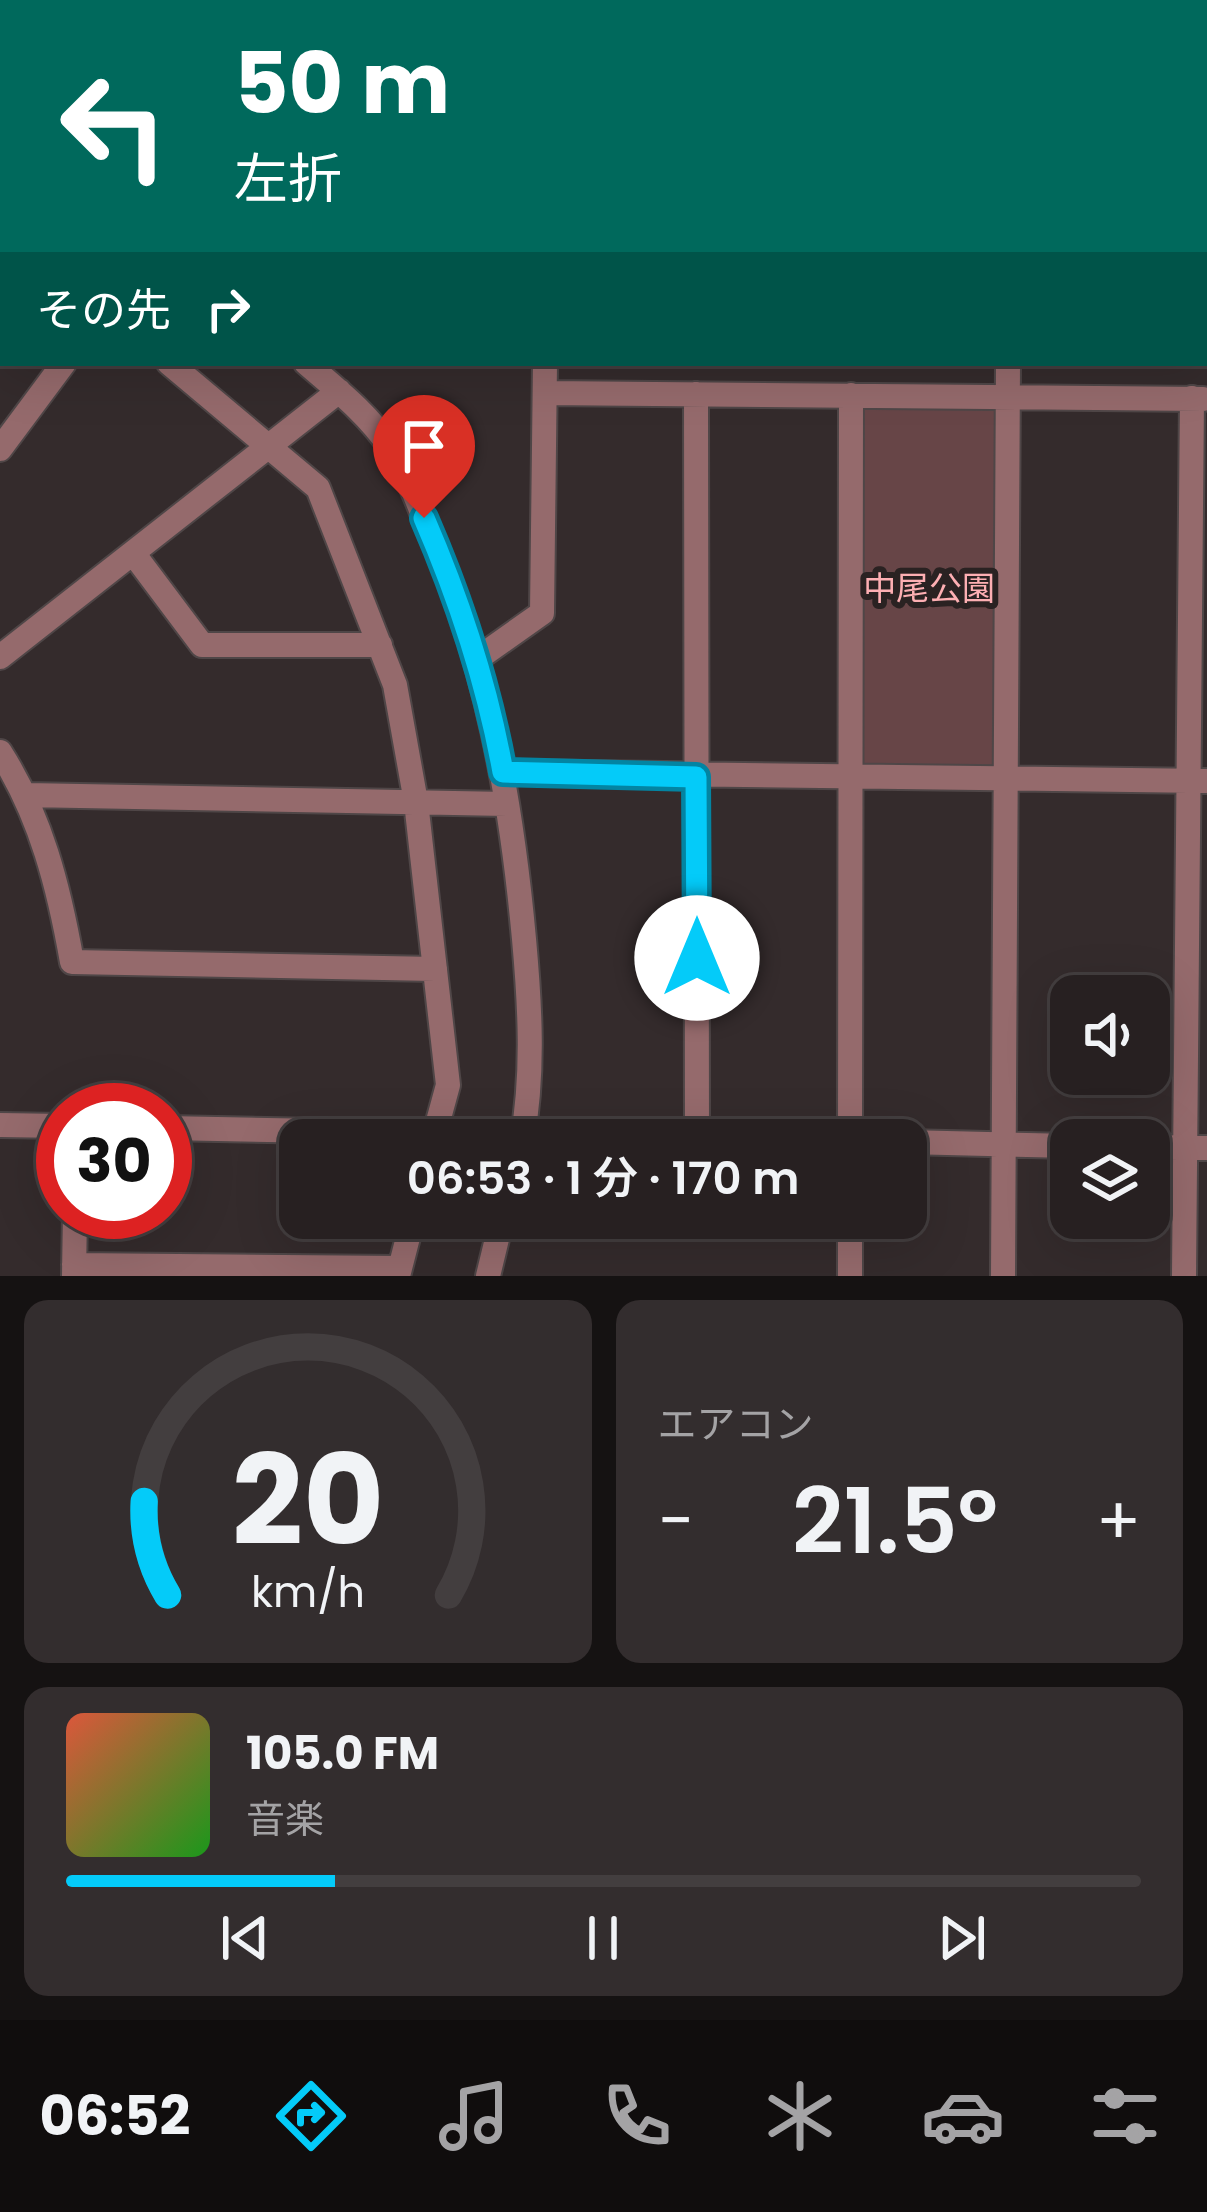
<!DOCTYPE html>
<html lang="ja">
<head>
<meta charset="utf-8">
<style>
  :root { --surface:#272021; --page:#332d2e; --text:#f1f3f6; --muted:#a4a3a5; --line:#433e3f; --accent:#04cbf9 }
  body { margin:0; font-family:Poppins,"Noto Sans JP",sans-serif; background:var(--page); color:var(--text); height:100vh; display:flex; flex-direction:column; font-size:45px; white-space:nowrap }
  * { box-sizing:border-box; margin:0 }
  p { font-size:39px; color:var(--muted) }
  .icon { flex:none; width:66px; height:66px; fill:none; stroke:currentColor; stroke-width:2; stroke-linecap:round; stroke-linejoin:round }
  .map { position:relative; height:1276px; overflow:hidden }
  .sheet { display:flex; flex-direction:column; gap:24px; padding:24px; background:#151212; flex:1 }
  .sheet>* { flex:none }
  .top-card { position:absolute; left:0px; top:0px; width:1209px; height:366px; box-shadow:0 12px 48px #0002,0 0 0 3px var(--line); background:#00695c; color:#fff; overflow:hidden }
  .tools { position:absolute; left:1050px; top:975px; display:grid; gap:24px }
  .tools a { display:grid; place-items:center; width:120px; height:120px; border-radius:24px; background:var(--surface); box-shadow:0 12px 48px #0002,0 0 0 3px var(--line); font-size:60px }
  .speed { position:absolute; left:36px; top:1083px; display:flex; gap:24px; font-size:60px; font-weight:700; text-align:center }
  .speed>* { display:grid; place-content:center; width:156px; height:156px; border-radius:50%; background:var(--surface); box-shadow:0 12px 48px #0002,0 0 0 3px var(--line); line-height:1 }
  .speed .limit { border:18px solid #d22; background:#fff; color:#111 }
  .pin { position:absolute; display:grid; place-items:center; width:102px; height:102px; color:#fff; margin:-123px -51px; border-radius:50% 50% 50% 0; rotate:-45deg; box-shadow:0 0 12px #0007 }
  .pin .icon { rotate:45deg }
  .me { position:absolute; width:132px; margin:-66px; rotate:0deg; stroke-linejoin:round; filter:drop-shadow(0 0 9px #0008) }
  .turn { display:flex; align-items:center; gap:42px; height:252px; padding:0 36px; font-size:54px }
  .turn .icon { width:156px; height:156px; stroke-width:2.5 }
  .turn b { display:block; font-size:84px; line-height:102px }
  .then { display:flex; align-items:center; height:114px; padding:0 36px; background:#0003; gap:24px; font-size:45px }
  .big { font-size:90px; font-weight:600; line-height:1.1 }
  .sheet .tile { flex:1; display:flex; flex-direction:column; justify-content:center; gap:18px; min-width:0; padding:0 42px; border-radius:24px; background:var(--page) }
  .sheet .dial { align-items:center; gap:0 }
  .dial svg { height:312px; overflow:visible; fill:none; stroke:var(--line); stroke-width:7; stroke-linecap:round; text-anchor:middle }
  .dial text { fill:var(--text); stroke:none }
  .song { display:flex; align-items:center; gap:36px }
  .cover { width:144px; height:144px; border-radius:18px; background:linear-gradient(135deg,hsl(10 70% 55%),hsl(120 70% 35%)) }
  .played { height:12px; border-radius:6px; background:linear-gradient(90deg,var(--accent) 25%,var(--line) 25%) }
  .keys { display:flex; justify-content:space-around; direction:ltr }
  .heat { display:flex; justify-content:space-between; align-items:center; font-size:66px; direction:ltr }
  .sheet .tiles { flex:1; display:grid; gap:24px; grid-template-columns:1fr 1fr }
  .tile:last-child { grid-column:span 2 }
  .trip { position:absolute; left:279px; top:1119px; width:648px; height:120px; border-radius:24px; background:var(--surface); box-shadow:0 12px 48px #0002,0 0 0 3px var(--line); font-weight:600; line-height:120px; text-align:center }
  .tabs { display:flex; height:192px; justify-content:space-around; align-items:center; background:#100d0d; color:var(--muted) }
  .tabs .icon { width:84px; height:84px }
  .tabs .current { color:var(--accent) }
  .tabs b { font-size:54px; color:var(--text) }
  .map>svg:first-child { display:block }
  .green { fill:#674547 }
  .lines { fill:none; stroke-linecap:round; stroke-linejoin:round }
  .minor-casing { stroke:#4f4647; stroke-width:28 }
  .minor { stroke:#956a6c; stroke-width:24 }
  .route-casing { stroke:#0384a2; stroke-width:30 }
  .route { stroke:#04cbf9; stroke-width:21 }
  .labels { text-anchor:middle; dominant-baseline:central; stroke-width:12; stroke-linejoin:round; paint-order:stroke }
  .park-label { font-size:33px; fill:#fdafb3; stroke:#2a2222 }
</style>
</head>
<body>
<div class="map">
<svg width="1207" height="1276" viewBox="0 0 1207 1276">
  <rect width="100%" height="100%" fill="#342b2c"/>
  <path class="green" d="M851,395l157,2 -2,382 -155,-1z"/>
  <g class="lines">
    <g class="minor-casing">
      <path id="minor" d="M156,0v3
        M547,3v-3
        M1010,3v-3
        M1206,219h1
        M0,224l3,2
        M169,363l149,125 77,197 21,117 32,283 -15,55
        M306,363c30,26 62,51 84,84 17,24 28,56 39,83 57,131 82,267 95,409 6,66 10,135 -2,201
        M545,393l658,6
        M696,394l1,744
        M0,449l64,-86
        M133,553l69,92h178
        M0,657l339,-266
        M477,659l65,-46 3,-250
        M0,752c41,64 59,136 72,210l363,7
        M503,772l704,9
        M26,795l481,9
        M0,1125l63,1
        M165,1128l629,12
        M850,1140l1,-745
        M906,1142l165,4
        M1149,1147l58,1
        M74,1265l326,3
        M74,1276l1,-64
        M398,1276l15,-58
        M488,1276l14,-58
        M850,1276v-58
        M1003,1276l5,-913
        M1184,1276l8,-878"/>
    </g>
    <use href="#minor" class="minor"/>
  </g>
  <g class="lines">
    <g class="route-casing">
      <path id="route" d="M424,518c36,83 63,166 79,254l193,5 1,181"/>
    </g>
    <use href="#route" class="route"/>
  </g>
  <g class="labels">
    <g class="park-label">
      <text x="929" y="588">中尾公園</text>
    </g>
  </g>
</svg>
<div class="tools">
<a><svg class="icon" aria-label="sound" viewBox="0 0 24 24"><path d="M4 9h4l5-4v14l-5-4H4zM17 9q2 3 0 6"/></svg></a>
<a><svg class="icon" aria-label="layers" viewBox="0 0 24 24"><path d="M12 4l9 5-9 5-9-5zM3 14l9 5 9-5"/></svg></a>
</div>
<div class="speed"><div class="limit">30</div></div>
<div class="pin" style="left:424px;top:518px;background:#d93025"><svg class="icon" aria-label="arrive" viewBox="0 0 24 24"><path d="M6 21V4h12l-3 4 3 4H6"/></svg></div>
<svg class="me" style="left:697px;top:958px" viewBox="-20 -20 40 40"><circle r="19" fill="#fff"/><path d="M0-13L10 11 0 6-10 11z" fill="#04cbf9"/></svg>
<div class="trip">06:53 · 1 分 · 170 m</div>
<div class="top-card">
<div class="turn"><svg class="icon" aria-label="left" viewBox="0 0 24 24"><path d="M17 20v-9H6M10 6l-5 5 5 5"/></svg><div><b>50 m</b>左折</div></div>
<div class="then">その先<svg class="icon" aria-label="right" viewBox="0 0 24 24"><path d="M7 20v-9h11M14 6l5 5-5 5"/></svg></div>
</div>
</div>
<section class="sheet">
<div class="tiles">
<div class="tile dial"><svg viewBox="0 0 100 80">
<path d="M14 69A42 42 0 1 1 86 69"/>
<path d="M14 69A42 42 0 0 1 8 45" stroke="#04cbf9"/>
<text x="50" y="56" font-size="32" font-weight="700">20</text>
<text x="50" y="72" font-size="11">km/h</text>
</svg></div>
<div class="tile"><p>エアコン</p>
<div class="heat"><a>−</a><b class="big">21.5°</b><a>+</a></div>
</div>
<div class="tile">
<div class="song"><i class="cover"></i><div><b>105.0 FM</b><p>音楽</p></div></div>
<div class="played"></div>
<div class="keys"><svg class="icon" aria-label="previous" viewBox="0 0 24 24"><path d="M18 5L8 12l10 7zM5 5v14"/></svg><svg class="icon" aria-label="pause" viewBox="0 0 24 24"><path d="M8 5v14M16 5v14"/></svg><svg class="icon" aria-label="next" viewBox="0 0 24 24"><path d="M6 5l10 7-10 7zM19 5v14"/></svg></div>
</div>
</div>
</section>
<nav class="tabs">
<b>06:52</b>
<svg class="icon current" aria-label="directions" viewBox="0 0 24 24"><path d="M12 3l9 9-9 9-9-9zM9 14v-3h6M13 9l2 2-2 2"/></svg>
<svg class="icon" aria-label="music" viewBox="0 0 24 24"><path d="M9 18V5l10-2v13"/><circle cx="6" cy="18" r="3"/><circle cx="16" cy="16" r="3"/></svg>
<svg class="icon" aria-label="phone" viewBox="0 0 24 24"><path d="M5 4h4l2 5-3 2q2 4 5 5l2-3 5 2v4C11 20 4 13 5 4z"/></svg>
<svg class="icon" aria-label="climate" viewBox="0 0 24 24"><path d="M12 3v18M4 7l16 10M4 17L20 7"/></svg>
<svg class="icon" aria-label="car" viewBox="0 0 24 24"><path d="M5 17H2v-5l4-1 3-4h7l3 4 3 1v5h-3M9 17h6M6 11h13"/><circle cx="7" cy="17" r="2"/><circle cx="17" cy="17" r="2"/></svg>
<svg class="icon" aria-label="filters" viewBox="0 0 24 24"><path d="M4 7h16M4 17h16"/><circle cx="9" cy="7" r="2"/><circle cx="15" cy="17" r="2"/></svg>
</nav>
</body>
</html>
